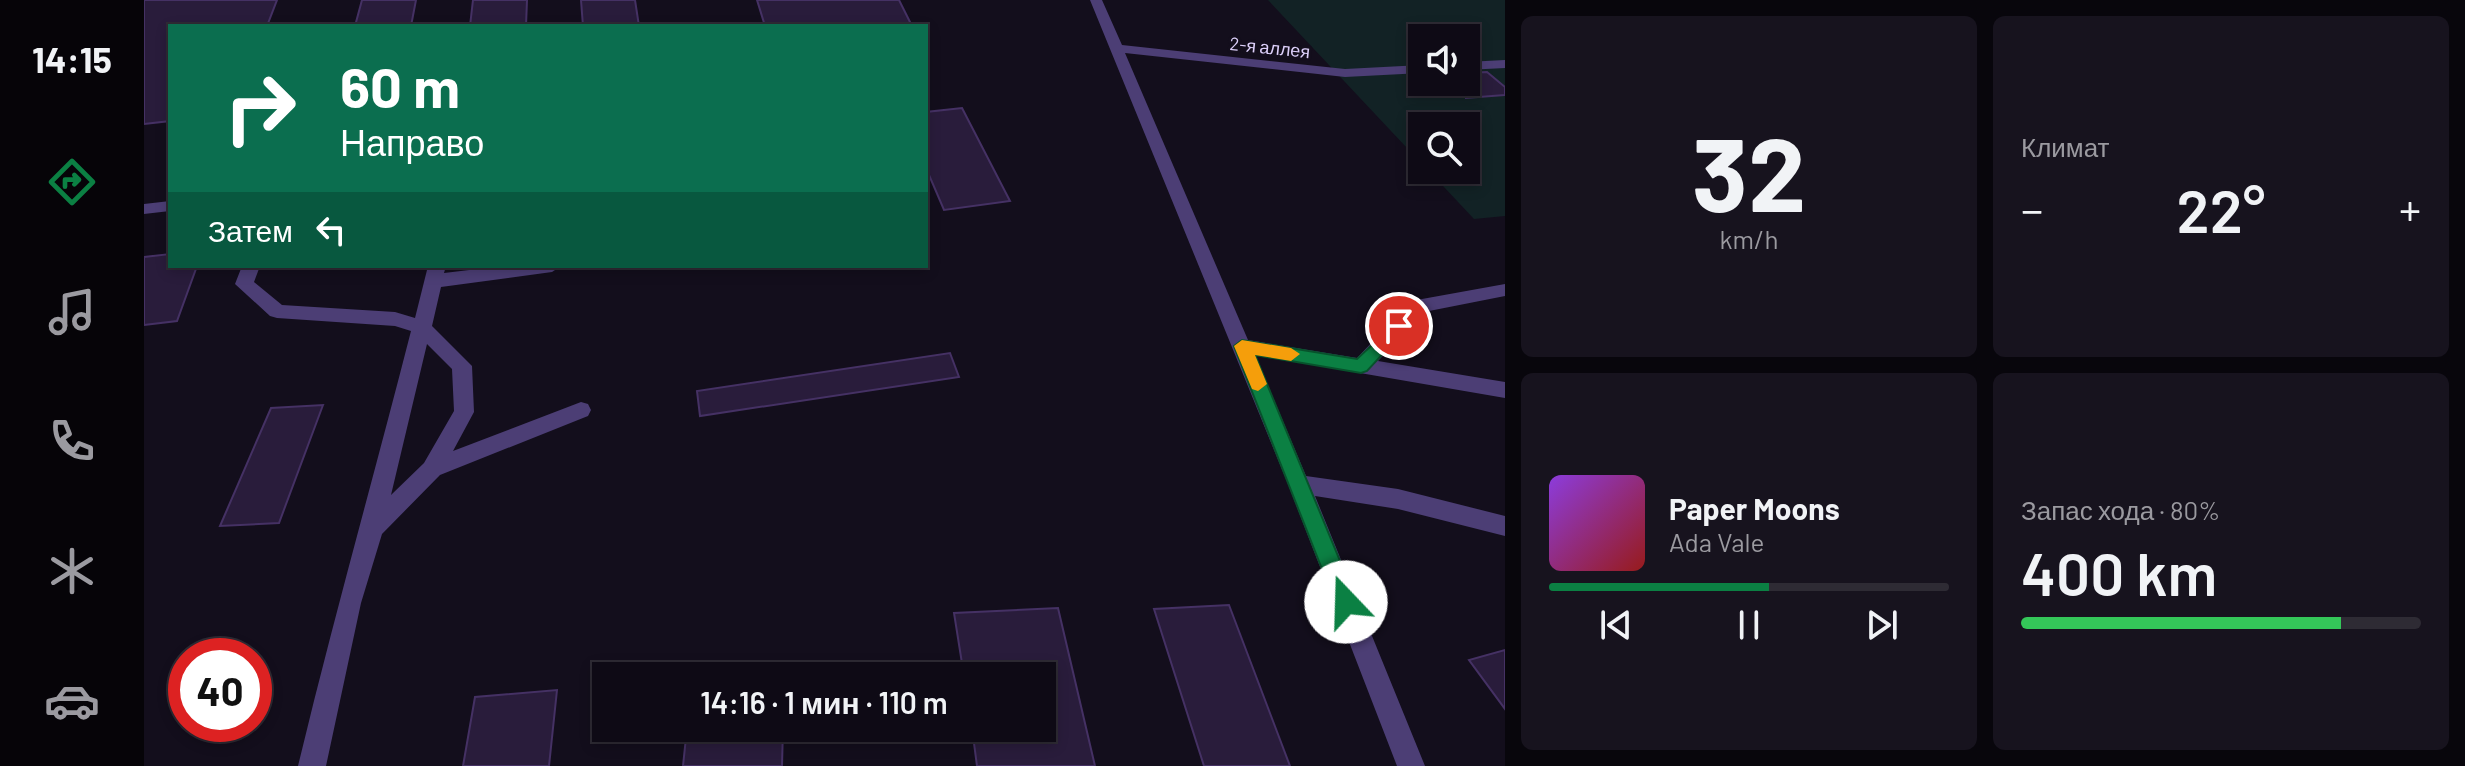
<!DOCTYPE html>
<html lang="ru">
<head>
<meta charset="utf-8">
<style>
  :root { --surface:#0e0a15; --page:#17131e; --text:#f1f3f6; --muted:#9b9aa0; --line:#2e2b34; --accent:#0b8043 }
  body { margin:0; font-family:Barlow,sans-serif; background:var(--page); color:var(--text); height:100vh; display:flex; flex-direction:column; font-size:30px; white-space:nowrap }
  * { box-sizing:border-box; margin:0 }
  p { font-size:26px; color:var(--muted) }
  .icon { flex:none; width:44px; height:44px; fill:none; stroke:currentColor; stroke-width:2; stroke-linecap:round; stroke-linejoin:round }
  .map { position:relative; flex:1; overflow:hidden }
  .panel { display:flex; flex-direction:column; gap:16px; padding:16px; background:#08060c; width:960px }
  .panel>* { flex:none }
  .banner { position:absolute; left:24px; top:24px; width:760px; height:244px; border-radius:0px; box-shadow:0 4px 12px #0003,0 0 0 2px var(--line); background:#0b6e4f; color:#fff; overflow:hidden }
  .fabs { position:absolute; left:1264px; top:24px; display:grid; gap:16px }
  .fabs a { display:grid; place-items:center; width:72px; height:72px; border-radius:0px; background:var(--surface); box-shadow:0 4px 12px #0003,0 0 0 2px var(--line); font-size:40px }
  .speed { position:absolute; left:24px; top:638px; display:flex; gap:16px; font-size:40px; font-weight:700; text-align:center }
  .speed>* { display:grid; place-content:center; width:104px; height:104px; border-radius:50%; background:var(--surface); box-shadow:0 4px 12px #0003,0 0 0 2px var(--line); line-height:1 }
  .speed .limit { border:12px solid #d22; background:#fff; color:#111 }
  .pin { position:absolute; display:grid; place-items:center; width:68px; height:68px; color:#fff; margin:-34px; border:4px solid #fff; border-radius:50%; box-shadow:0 2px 8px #0007 }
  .me { position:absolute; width:88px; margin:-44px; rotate:339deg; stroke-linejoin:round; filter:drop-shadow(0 0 6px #0008) }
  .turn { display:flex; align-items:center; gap:28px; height:168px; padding:0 40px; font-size:36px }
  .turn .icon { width:104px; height:104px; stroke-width:2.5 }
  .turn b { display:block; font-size:56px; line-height:68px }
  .then { display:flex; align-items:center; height:76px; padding:0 40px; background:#0003; gap:16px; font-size:30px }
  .big { font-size:60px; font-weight:600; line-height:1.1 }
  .panel .tile { flex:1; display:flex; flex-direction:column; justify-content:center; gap:12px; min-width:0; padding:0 28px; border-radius:12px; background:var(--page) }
  .panel .dial { align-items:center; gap:0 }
  .dial b { font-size:104px; line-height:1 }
  .song { display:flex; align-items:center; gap:24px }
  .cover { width:96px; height:96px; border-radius:12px; background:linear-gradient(135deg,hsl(270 70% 55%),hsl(0 70% 35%)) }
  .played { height:8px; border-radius:4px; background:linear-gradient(90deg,var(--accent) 55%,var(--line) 55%) }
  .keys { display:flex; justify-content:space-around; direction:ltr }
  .heat { display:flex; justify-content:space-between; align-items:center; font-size:44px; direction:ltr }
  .charge { height:12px; border-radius:6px; background:linear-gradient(90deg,#34c759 80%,var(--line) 0) }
  .panel .tiles { flex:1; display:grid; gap:16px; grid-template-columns:repeat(2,1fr) }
  .trip { position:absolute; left:448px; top:662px; width:464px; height:80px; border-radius:0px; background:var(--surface); box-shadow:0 4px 12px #0003,0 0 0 2px var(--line); font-weight:600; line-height:80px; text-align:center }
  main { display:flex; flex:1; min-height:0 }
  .tabs { display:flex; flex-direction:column; width:144px; justify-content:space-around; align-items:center; background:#060408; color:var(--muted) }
  .tabs .icon { width:56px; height:56px }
  .tabs .current { color:var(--accent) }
  .tabs b { font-size:36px; color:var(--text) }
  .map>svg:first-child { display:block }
  .green { fill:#122225; fill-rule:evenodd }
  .building { fill:#291c3b; stroke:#453164; stroke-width:2 }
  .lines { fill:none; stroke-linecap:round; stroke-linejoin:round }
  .minor { fill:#4c3e75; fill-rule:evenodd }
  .route { fill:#0b8043; stroke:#07532c; stroke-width:2 }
  .slow { fill:#f59e0b }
  .labels { text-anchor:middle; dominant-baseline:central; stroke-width:6; stroke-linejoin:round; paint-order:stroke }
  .far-street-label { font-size:18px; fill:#dccff9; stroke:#130e1c }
</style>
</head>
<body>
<main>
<nav class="tabs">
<b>14:15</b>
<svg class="icon current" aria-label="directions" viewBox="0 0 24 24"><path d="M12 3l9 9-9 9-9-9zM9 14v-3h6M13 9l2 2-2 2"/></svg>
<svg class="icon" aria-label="music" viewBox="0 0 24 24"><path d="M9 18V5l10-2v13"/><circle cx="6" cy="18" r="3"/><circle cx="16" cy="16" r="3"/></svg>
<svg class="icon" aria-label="phone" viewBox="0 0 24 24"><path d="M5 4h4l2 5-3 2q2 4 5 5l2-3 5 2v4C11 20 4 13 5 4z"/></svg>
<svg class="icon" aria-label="climate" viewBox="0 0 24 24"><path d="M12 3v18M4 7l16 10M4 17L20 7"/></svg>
<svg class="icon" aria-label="car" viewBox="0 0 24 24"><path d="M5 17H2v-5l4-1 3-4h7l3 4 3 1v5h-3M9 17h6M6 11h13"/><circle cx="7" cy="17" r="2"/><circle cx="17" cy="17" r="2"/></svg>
</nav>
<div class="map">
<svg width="1361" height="766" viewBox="0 0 1361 766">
  <rect width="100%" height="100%" fill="#130e1c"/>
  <path class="green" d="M1124,0h237v216l-31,3 -46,-49h38v-44h-44v38zM1278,38h44v44h-44z"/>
  <path class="building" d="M0,0h133l-10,26h-97v95l-26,3z
    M218,0h54l-5,26h-56z
    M329,0h54l-1,26h-56z
    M437,0h54l4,26h-56z
    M613,0h142l13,26h-147z
    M1343,72l18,15v8l-39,3v-25z
    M818,108l48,93 -66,9 -18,-42v-56z
    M26,254v12h27l-20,55 -33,4v-68z
    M806,353l9,24 -259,39 -3,-25z
    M179,405l-44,118 -59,3 51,-118z
    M1085,605l61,161h-86l-50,-157z
    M914,608l37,158h-118l-5,-38h70v-52h-78l-10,-63z
    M1361,650v59l-36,-49z
    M413,690l-8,76h-86l12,-69z
    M543,728h96l-1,38h-99z"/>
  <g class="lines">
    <path class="minor" d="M946,0h12l20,45 223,24 77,-4v8l-77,4 -220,-24 123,287 109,18 54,-57 94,-17v12l-81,16 -46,49 127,21v16l-250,-43 51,121 92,13 107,27v20l-107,-27 -83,-13 110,270h-28l-109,-282z
      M1361,60v8l-39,2v-8z
      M26,201v10l-26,3v-10z
      M98,266h18l-6,16 28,23 113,7 20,6 13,-52h18l-2,7 59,-7h58l-9,6 -111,15 -9,39 40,40 2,46 -21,39 128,-49 7,2 3,6 -3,6 -148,59 -58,59 -21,69 -35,163h-28c35,-146 76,-290 113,-435l-16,-5 -118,-8 -7,-2 -35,-32zM283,344l25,25 2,42 -30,52 -33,32z"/>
  </g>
  <path class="route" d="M1255,320l8,6 -2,4 -38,41 -6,2 -106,-18 102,247 -4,7 -7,3 -8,-3 -3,-7 -101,-256 8,-6 115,19z"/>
  <path class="slow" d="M1098,340l49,8 9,6 -9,7 -36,-6 12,29 -9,7 -6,-2 -18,-43z"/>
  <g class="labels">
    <g class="far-street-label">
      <text transform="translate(1126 47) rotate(6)">2-я аллея</text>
    </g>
  </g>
</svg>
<div class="fabs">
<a><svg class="icon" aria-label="sound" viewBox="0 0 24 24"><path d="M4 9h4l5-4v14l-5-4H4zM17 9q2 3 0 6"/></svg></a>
<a><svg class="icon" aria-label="search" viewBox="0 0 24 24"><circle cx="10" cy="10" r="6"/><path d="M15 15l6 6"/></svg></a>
</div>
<div class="speed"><div class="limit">40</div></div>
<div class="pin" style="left:1255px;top:326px;background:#d93025"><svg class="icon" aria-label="arrive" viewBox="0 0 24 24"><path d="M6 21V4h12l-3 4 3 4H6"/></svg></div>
<svg class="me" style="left:1202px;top:602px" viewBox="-20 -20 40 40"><circle r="19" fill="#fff"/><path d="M0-13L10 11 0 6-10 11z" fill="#0b8043"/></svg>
<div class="trip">14:16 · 1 мин · 110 m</div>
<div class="banner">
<div class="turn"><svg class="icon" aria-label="right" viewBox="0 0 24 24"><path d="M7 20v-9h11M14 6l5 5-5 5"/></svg><div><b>60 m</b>Направо</div></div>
<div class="then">Затем<svg class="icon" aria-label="left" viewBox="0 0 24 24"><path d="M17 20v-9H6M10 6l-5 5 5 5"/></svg></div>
</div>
</div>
<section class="panel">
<div class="tiles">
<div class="tile dial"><b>32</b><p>km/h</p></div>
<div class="tile"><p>Климат</p>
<div class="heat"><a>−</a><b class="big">22°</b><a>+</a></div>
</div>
<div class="tile">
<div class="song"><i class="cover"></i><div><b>Paper Moons</b><p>Ada Vale</p></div></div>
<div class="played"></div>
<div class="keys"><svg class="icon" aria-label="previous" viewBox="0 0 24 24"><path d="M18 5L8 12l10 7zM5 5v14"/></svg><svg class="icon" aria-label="pause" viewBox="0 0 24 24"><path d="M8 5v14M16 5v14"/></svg><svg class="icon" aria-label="next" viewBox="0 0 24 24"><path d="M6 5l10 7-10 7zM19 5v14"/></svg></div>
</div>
<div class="tile"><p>Запас хода · 80%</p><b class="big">400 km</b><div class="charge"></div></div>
</div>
</section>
</main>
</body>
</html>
